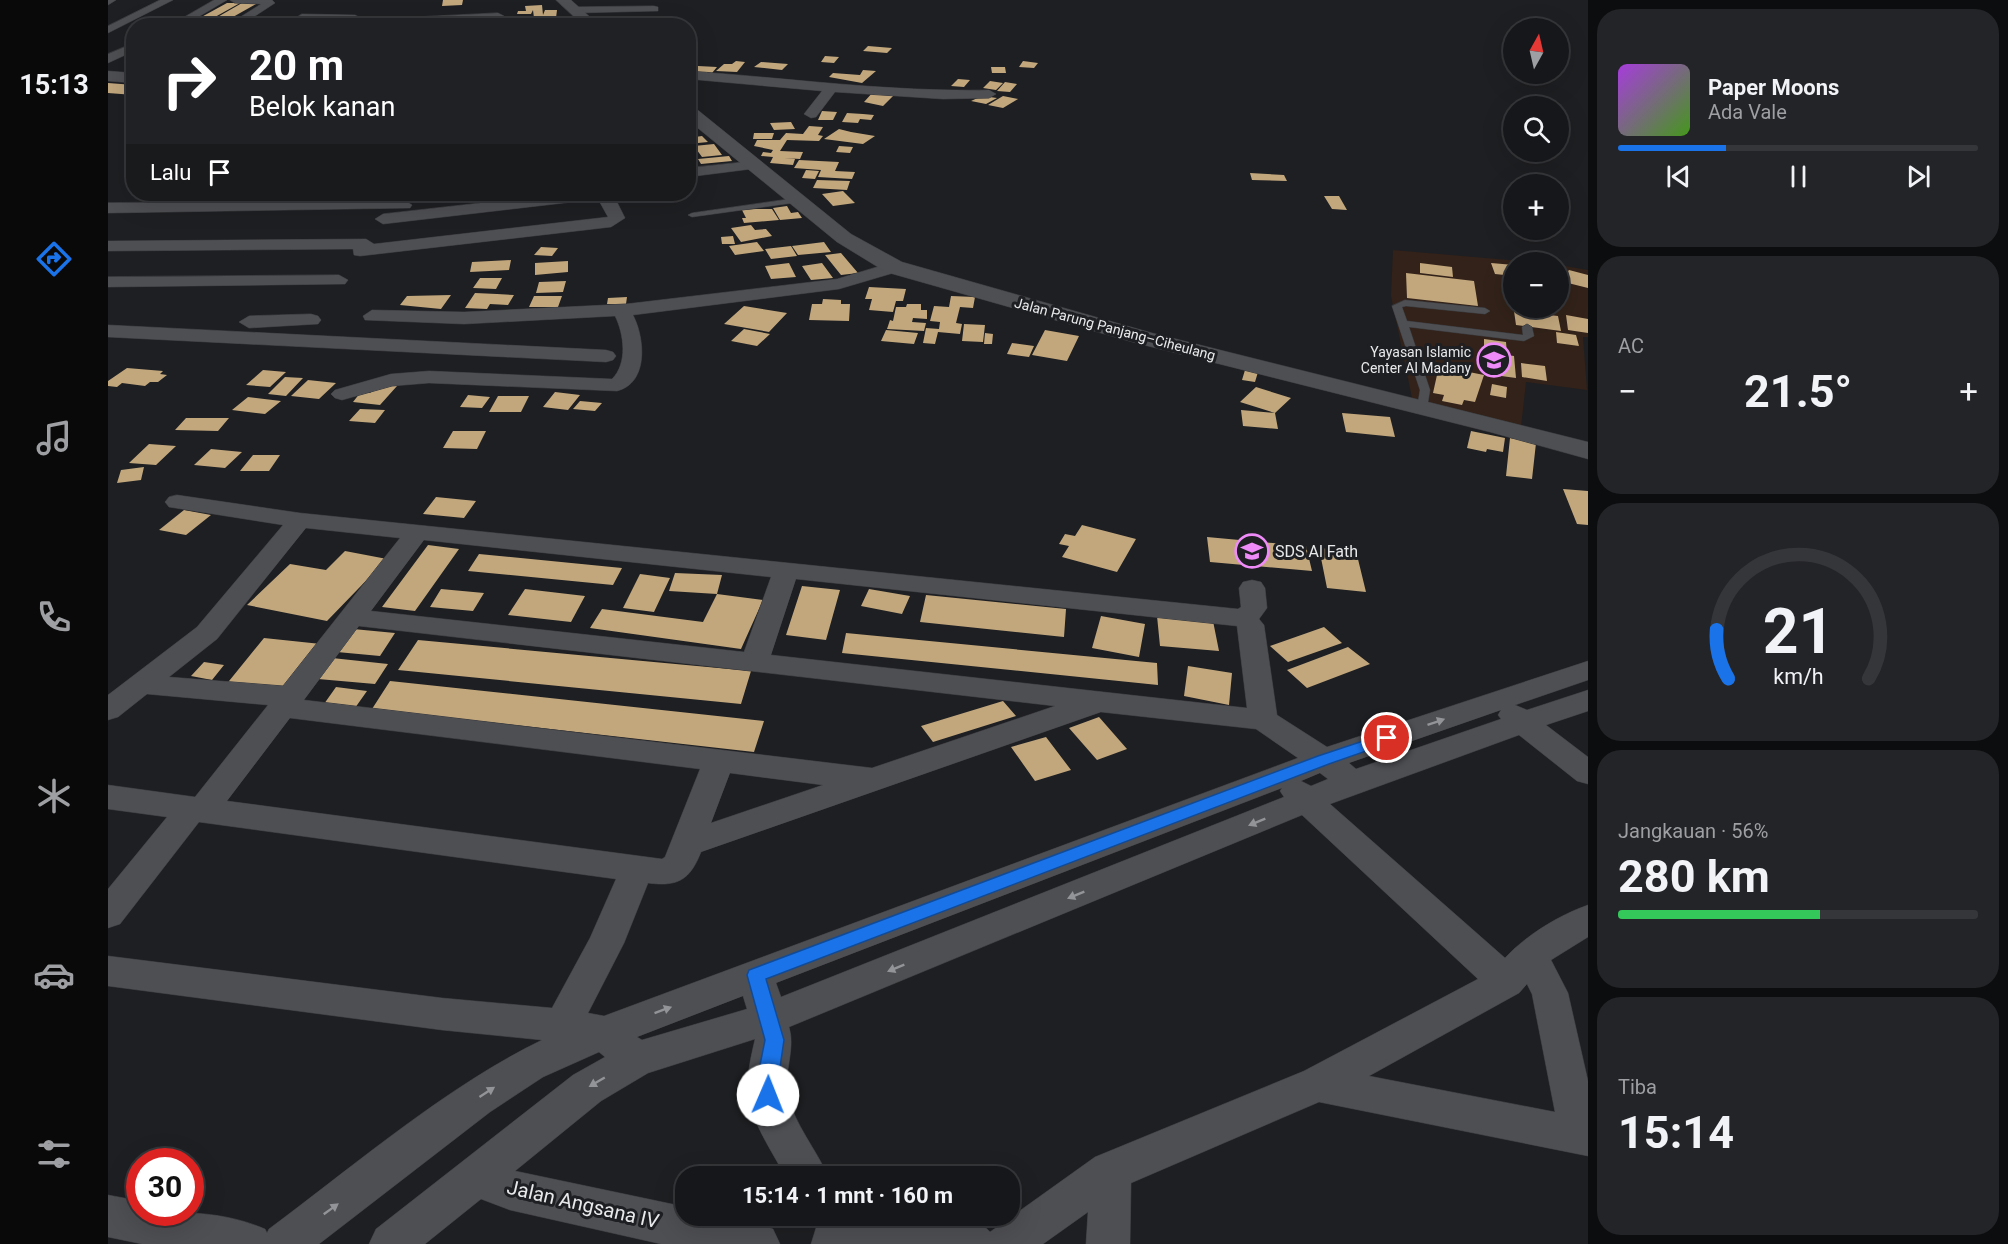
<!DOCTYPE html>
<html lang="id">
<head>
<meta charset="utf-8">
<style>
  :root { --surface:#16171a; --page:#232427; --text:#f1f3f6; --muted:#9e9fa2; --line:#353639; --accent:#1a73e8 }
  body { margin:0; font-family:Roboto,sans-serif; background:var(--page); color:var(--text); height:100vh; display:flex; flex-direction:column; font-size:22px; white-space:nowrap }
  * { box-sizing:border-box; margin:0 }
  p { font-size:20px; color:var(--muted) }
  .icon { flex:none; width:33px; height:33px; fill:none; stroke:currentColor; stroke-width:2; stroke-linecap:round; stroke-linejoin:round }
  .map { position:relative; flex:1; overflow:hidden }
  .drawer { display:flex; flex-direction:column; gap:9px; padding:9px; background:#0c0d0e; width:420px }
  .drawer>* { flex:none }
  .banner { position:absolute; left:18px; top:18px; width:570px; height:183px; border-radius:24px; box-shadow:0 6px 24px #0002,0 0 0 2px var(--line); background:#202124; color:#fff; overflow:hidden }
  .needle { width:39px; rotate:8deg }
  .tools { position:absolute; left:1395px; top:18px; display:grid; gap:12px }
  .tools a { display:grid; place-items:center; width:66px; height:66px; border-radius:50%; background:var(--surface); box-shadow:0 6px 24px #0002,0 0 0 2px var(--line); font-size:30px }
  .speed { position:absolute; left:18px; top:1148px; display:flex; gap:12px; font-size:30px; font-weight:700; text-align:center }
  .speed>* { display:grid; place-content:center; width:78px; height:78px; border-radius:50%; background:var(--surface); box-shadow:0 6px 24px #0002,0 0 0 2px var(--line); line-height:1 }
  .speed .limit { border:9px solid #d22; background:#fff; color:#111 }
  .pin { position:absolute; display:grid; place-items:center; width:51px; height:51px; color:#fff; margin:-26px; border:3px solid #fff; border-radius:50%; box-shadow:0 2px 6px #0007 }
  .me { position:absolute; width:66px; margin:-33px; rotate:1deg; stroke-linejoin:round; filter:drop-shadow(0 0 4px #0008) }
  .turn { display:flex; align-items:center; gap:21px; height:126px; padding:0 24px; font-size:27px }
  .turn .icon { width:78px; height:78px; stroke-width:2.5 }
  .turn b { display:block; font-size:42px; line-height:51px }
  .then { display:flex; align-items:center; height:57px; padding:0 24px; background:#0003; gap:12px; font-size:22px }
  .big { font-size:45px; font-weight:700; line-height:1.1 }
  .drawer .card { flex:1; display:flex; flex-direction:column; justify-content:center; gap:9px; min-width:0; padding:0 21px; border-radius:24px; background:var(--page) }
  .drawer .dial { align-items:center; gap:0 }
  .dial svg { height:156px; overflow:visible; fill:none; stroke:var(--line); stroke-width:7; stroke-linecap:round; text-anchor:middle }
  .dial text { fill:var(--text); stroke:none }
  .song { display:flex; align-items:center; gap:18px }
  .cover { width:72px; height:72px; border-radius:9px; background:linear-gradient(135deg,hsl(280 70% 55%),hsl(100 70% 35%)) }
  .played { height:6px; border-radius:3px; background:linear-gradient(90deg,var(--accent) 30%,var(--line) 30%) }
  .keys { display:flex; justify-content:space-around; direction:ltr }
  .heat { display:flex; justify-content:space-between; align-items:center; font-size:33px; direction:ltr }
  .charge { height:9px; border-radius:4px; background:linear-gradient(90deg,#34c759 56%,var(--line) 0) }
  .trip { position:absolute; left:567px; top:1166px; width:345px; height:60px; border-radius:24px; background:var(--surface); box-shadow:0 6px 24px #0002,0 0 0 2px var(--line); font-weight:700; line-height:60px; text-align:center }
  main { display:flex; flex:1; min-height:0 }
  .dock { display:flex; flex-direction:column; width:108px; justify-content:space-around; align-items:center; background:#09090a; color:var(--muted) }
  .dock .icon { width:42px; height:42px }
  .dock .active { color:var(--accent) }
  .dock b { font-size:27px; color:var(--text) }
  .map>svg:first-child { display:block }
  .education { fill:#322219 }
  .building { fill:#c2a77d }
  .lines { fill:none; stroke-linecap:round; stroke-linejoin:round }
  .lane-casing { stroke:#393a3d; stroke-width:1 }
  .street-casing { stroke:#393a3d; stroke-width:1 }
  .secondary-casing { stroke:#393a3d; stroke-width:1 }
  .lane { fill:#4e4f53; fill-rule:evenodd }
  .street { fill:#4e4f53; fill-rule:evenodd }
  .secondary { fill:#4e4f53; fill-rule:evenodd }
  .oneway { fill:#939497 }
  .route { fill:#1a73e8; stroke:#114b97; stroke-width:1.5 }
  .labels { text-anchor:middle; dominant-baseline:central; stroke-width:6; stroke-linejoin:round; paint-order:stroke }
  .far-street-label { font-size:14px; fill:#e8e9eb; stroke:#1e1f22 }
  .far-poi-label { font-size:14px; fill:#e8e9eb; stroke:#1e1f22; text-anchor:end }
  .poi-label { font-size:16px; fill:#e8e9eb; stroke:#1e1f22; text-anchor:start }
  .near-street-label { font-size:20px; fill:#e8e9eb; stroke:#1e1f22 }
</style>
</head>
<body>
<main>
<nav class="dock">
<b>15:13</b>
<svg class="icon active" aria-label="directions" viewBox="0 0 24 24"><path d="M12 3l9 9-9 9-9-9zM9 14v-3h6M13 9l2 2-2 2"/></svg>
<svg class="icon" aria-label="music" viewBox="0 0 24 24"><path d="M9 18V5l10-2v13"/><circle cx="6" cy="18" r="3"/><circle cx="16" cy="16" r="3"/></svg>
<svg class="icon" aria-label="phone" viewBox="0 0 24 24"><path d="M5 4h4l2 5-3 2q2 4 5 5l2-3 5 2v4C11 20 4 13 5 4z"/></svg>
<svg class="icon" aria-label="climate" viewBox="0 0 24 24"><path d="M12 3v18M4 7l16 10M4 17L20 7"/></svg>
<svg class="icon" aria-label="car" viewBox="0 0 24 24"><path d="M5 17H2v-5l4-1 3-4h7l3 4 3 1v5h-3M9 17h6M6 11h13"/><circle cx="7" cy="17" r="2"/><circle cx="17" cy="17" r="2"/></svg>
<svg class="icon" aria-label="filters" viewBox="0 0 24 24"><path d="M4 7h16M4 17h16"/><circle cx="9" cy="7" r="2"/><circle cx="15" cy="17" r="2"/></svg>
</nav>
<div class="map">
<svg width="1480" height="1244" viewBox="0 0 1480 1244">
  <rect width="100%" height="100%" fill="#1e1f22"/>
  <path class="education" d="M1285,250l138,12h-17v46h44l1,-43 29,5v67h-5l4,53 -61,-8 -5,45 -109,-29 -21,-102z"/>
  <path class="building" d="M335,0h20l-1,5 -20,1z
    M119,3h13l-41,23h-14z
    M134,3l14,1 -39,22h-15z
    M434,5l1,10 2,-5h12l-1,8h-22l-1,-8 -2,4h-14l1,-3h8l-1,-5z
    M395,17h20l-2,5 -20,1z
    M389,18l-1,4 -54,3 1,-5z
    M450,21v5h-29v-4z
    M760,46l24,2 -5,5 -24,-2z
    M717,56l14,1 -5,6 -13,-1z
    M628,61l9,1 -8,10 -21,-1 8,-7h8z
    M915,61l15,2 -4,5 -15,-1z
    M653,62l27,2 -6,6 -28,-3z
    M590,66l19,1 -5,6 -19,-1z
    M883,67h14l1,6h-14z
    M755,70l13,1 -14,12 -33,-6 4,-4 27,2z
    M850,79l12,1 -6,7 -13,-1z
    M882,81l13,2 -7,7 -13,-2z
    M897,82l12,2 -7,8 -13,-1z
    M0,83l26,2v10l-26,-2z
    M766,91l22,2 -13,13 -19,-4z
    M874,96l15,2 -11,6 -15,-3z
    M895,96l15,3 -15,9 -15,-3z
    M714,111l15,1 -4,8h-15z
    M739,113l16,1 11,1 -3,5 -11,-1 -2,4 -16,-1z
    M683,122l4,7 -21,1 -4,-7z
    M701,126l14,1 -5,8 5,1 -4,5 -32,-1 -7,11 23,1 -3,7 -16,-1 11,1 -2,6 -23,-2 3,-6 -12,-1 2,-4 8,1 2,-3 -19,-4 3,-6h23l6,-7 17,1z
    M731,129l12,3 24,4 -12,8 -39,-5z
    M646,133h20l-2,6h-19z
    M594,136l6,6 -20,2v-6z
    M606,144l8,11 -20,2 -8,-11z
    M731,146l14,1 -3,6 -14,-1z
    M621,156l3,5 -31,3 -3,-5z
    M691,160l40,2 -4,9 20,1 -3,7 -34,-2 3,-7 -27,-2z
    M698,170l13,1 -4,8 -13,-1z
    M1142,173l34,2 3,6 -35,-1z
    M709,180l33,1 -3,9 -34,-2z
    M735,191l12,12 -22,3 -11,-12z
    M1216,196h15l8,14 -15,-1z
    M679,206l4,7 7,-1 4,6 -22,2 -7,-12z
    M648,209h16l7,11 -35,3 -2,-5h4l-4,-8z
    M643,225l4,5 11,-1 6,7 -31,6 -10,-14z
    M625,236l2,8h-13l-1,-7z
    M649,242l7,9 -29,4 -6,-9z
    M716,242l7,10 -33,3 -6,-9z
    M683,246l6,10 -26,3 -6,-10z
    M433,247l17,1 -6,8 -18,-1z
    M733,253l17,20 -17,2 -16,-20z
    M403,260l-2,10 -39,2 2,-10z
    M460,261v11l-33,3v-12z
    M681,263l7,14 -25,2 -6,-13z
    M714,263l11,15 -22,2 -9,-14z
    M1312,263l32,4 1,10 -33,-4z
    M1383,263l23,2v11l-19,-2z
    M1461,270l19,5v13l-28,-7z
    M1298,273l68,8 4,25 -71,-8z
    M372,278h22l-6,11 -23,-1z
    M458,281l-3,11 -27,1 3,-11z
    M761,287l37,2 -3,12h-7l-3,11 -24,-2 3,-11h-7z
    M367,293l22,1 17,1 -6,10 -18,-1 -3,5 -22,-1z
    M343,295l-10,14 -41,-4 7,-9z
    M426,296h28l-4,11h-29z
    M843,296l24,1 -2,11 -13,-1 -4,16 6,1 -2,10 -22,-2 -3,12 -12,-1 3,-15 13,1 1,-7 -10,-1 4,-15 15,1z
    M519,297l-1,7h-19l1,-6z
    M715,299l18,1v4h9l-1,17 -40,-1 3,-16h10z
    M799,304h14v6h6v9l-14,-1 -1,4 14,1 -2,8 -37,-2 3,-9 3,1 3,-14h10z
    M636,306l43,7 -18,19 -45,-8z
    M1406,311l44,5 3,15 -45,-6z
    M1458,315l22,4v14l-20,-3z
    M856,324l21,1 -2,17 -21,-1z
    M636,329l26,5 -13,12 -26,-5z
    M778,330l32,3 -4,11 -33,-3z
    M937,330l34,6 -12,25 -35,-6z
    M1448,332l20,3 3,11 -22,-3z
    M877,333l8,1 -1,10h-8z
    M1376,339l22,3 1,12 -23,-3z
    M904,343l22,3 -5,11 -22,-3z
    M1385,353l21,3 2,22 -22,-3z
    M1413,363l24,3 2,15 -25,-4z
    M1331,366l45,9 -9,27 -11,-2 -2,5 -20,-4 2,-6 -11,-2z
    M19,368l36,3 -3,3 7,1 -9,7h-8l-5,4 -23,-3 -5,4 -9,-1v-5z
    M155,370l23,2 -16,15 -24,-2z
    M1137,370l13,2 -3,10 -13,-2z
    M177,377l18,1 -17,18 -18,-2z
    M200,380l28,3 -17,16 -28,-3z
    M271,384l18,2 -17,19 -27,-3 7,-9h10z
    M1384,384l15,3 -1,11 -16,-3z
    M1148,387l35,11 -16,15 -35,-11z
    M447,392l25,3 -12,15 -25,-3z
    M360,395l22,2 -8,11 -22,-1z
    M390,396h31l-8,16h-32z
    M140,397l33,4 -16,13 -33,-4z
    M472,401l22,2 -7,8 -22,-2z
    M252,409l25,1 -10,13 -26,-2z
    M1133,410l34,3 3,16 -35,-3z
    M1234,413l48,4 5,20 -49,-5z
    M78,418h43l-11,13 -43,-1z
    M345,431h33l-9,18 -34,-1z
    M1363,431l34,7 -2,14 -16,-3 -1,3 -19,-4z
    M1402,438l26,5 -4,36 -26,-3z
    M41,444l27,2 -20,19 -27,-2z
    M103,449l31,3 -17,16 -31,-3z
    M145,455h27l-11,16h-29z
    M36,467l-3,13 -24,3 4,-13z
    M1455,489l25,2v34l-11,-1z
    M328,497l40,4 -12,17 -41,-4z
    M76,510l27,5 -25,20 -27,-5z
    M974,525l54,14 -19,33 -55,-15 7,-11 -10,-2 6,-10 10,2z
    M1099,537l99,9 6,25 -102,-9z
    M320,545l31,4 -44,62 -33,-4z
    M1211,548l37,3 10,41 -39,-4z
    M237,551l42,8 -60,62 -80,-16 43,-41 36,6z
    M371,554l143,14 -9,17 -145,-14z
    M567,573l47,2 -5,19 -48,-3z
    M532,574l30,4 -16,34 -31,-4z
    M694,586l38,4 -14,50 -40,-5z
    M333,589l43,4 -11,18 -43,-4z
    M417,589l60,7 -14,26 -63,-7z
    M761,589l41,7 -8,18 -41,-8z
    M609,594l46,6 -22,49 -151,-21 12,-19 101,13z
    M818,595l140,14 -2,28 -144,-15z
    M993,616l44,8 -6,33 -47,-9z
    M1049,616l56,5 6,30 -59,-5z
    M1216,627l18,16 -54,19 -18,-16z
    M245,629l42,4 -15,23 -43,-4z
    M738,633l311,30 1,22 -316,-32z
    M156,638l57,6 -37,49 -59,-7z
    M310,640l333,31 -10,33 -343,-34z
    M1240,647l22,17 -63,24 -20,-18z
    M224,658l56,6 -13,20 -57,-5z
    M96,662l20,3 -12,15 -21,-4z
    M1080,666l44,7 -3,32 -45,-9z
    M282,681l374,40 -10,31 -382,-43z
    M228,687l31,4 -12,17 -31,-4z
    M895,701l13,15 -83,26 -12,-16z
    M991,717l28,32 -30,11 -28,-32z
    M938,737l25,33 -36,11 -24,-34z"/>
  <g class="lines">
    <g class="lane-casing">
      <path id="lane" d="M0,77l26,2v4l-26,-2z
        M689,198l4,2 -1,2 -108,15 -4,-2 4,-2z
        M1297,300l80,8 5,3 -5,3 -79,-8 -4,1 5,14 116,14 -1,-8 5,-3 5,3 2,9 -10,5 -115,-14 21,63 -3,18 -1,2h-8l-1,-2 3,-18 -28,-84z"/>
    </g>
    <g class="street-casing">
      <path id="street" d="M0,0h8l-8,5z
        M52,0h13l-65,33v-7z
        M106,0h13l-44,26h-14z
        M122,0h42l3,3 -35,23h-14l35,-22 -26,-1z
        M546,6l4,1v4l-83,2 -5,-3 5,-3z
        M390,13l6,3 -2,2 -66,5 -1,3 -38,-2 -6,-3 6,-3z
        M194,14l53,1 6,3 -9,8h-13l4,-5 -39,-1 -8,6h-13z
        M26,43v8l-26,12v-9z
        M0,71l26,2v8l-26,-2z
        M580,71c101,7 200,21 301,19l7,4 -7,4 -46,1 -108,-7 -19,25 -5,1 -7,-4 18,-23 -134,-12z
        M646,161l5,1 2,3 -2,3 -71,9v-9z
        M453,194h52l12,24 -14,9 -251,29 -6,-1 -1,-6 -245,2v-10l258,-2 8,5 234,-27 -10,-18 -215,25 -8,-5 8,-5z
        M296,200l8,5 -2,3 -302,5v-10z
        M786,262l9,5 -3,4 -61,18 -206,26c12,23 16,68 -16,76l-188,-8 -37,3 -50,14 -7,-2 -4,-4 4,-4 56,-16 38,-3 183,8c16,-16 12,-45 3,-63l-151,8 -99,-4 -2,-4 9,-6 92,2 162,-8 211,-25z
        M231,275l9,5 -3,4 -237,3v-10z
        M203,314l7,2 3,4 -3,4 -69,4 -10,-6 10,-6z
        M0,325l498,25 7,2 3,4 -3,4 -7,2 -498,-25z
        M69,495l123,18 938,96 3,-2 -2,-19 4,-6 9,-2 9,2 4,6 2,20 -8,11 5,6 13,90 50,32 261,-86v19l-73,25 12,5 61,-20v21l-42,14 42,32v27l-11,-3 -58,-46 -189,69 175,154c20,-22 54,-43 83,-53v32l-37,23 17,33 20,88v75l-269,-54 -188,81 -1,61h-44l2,-32 -45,32h-232l9,-29c32,0 153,-7 170,17l105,-75 209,-86 174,-92 -176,-164 -513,212c7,22 -6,46 -1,69 7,29 28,53 40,80h-43c-13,-25 -33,-53 -37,-81 -2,-18 3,-38 7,-56l-107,34 -47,28 -86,70 171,36v8c31,0 58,2 87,14l7,15h-119l-151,-34 -29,-11 -56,45h-56l7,-15 197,-154 32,-18 -6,-5 -56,25 -53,35 -171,132h-177l-34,-7v-42l32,6v11c43,0 83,-1 125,17l2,4 2,-4c86,-64 178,-143 273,-189l-100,-10 -334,-44v-30l334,42 110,10 38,-70 26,-59 -417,-57 -79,102 -12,4v-39l59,-72 -59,-8v-24l87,12 73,-92 -121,-11 -29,23 -10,3v-25l89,-68 86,-102 -114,-18 -4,-5 4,-5zM198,528l94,10 -117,148 -114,-9 48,-38zM316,540l347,37 -27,75 -373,-41zM688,579l441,47 10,82 -476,-53zM251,626l696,80 -183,62 -568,-68zM1393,710l-3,5 3,4 -145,50 -7,-6zM993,712l155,17 42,29 -694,258 -16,-3 36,-70 24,-60c30,4 42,-3 53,-31zM182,718l410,51 -35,88 -3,2 -435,-58zM622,773l93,12 -112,38zM1212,773l8,6 -17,7 -10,-5zM1174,788l-2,3 4,6 -503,200 -5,-14zM1419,984l5,10 23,118 -186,-36 150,-83zM635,996l4,13 -105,31 -5,-3z"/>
    </g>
    <g class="secondary-casing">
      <path id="secondary" d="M448,0h15l29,26h-16z
        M580,106l6,1 157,127 51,28 250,71 436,109v17l-98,-27 -354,-89 -250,-71 -49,-30 -149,-122z"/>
    </g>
    <use href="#lane" class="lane"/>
    <use href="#street" class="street"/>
    <use href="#secondary" class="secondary"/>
  </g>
  <defs><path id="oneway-solid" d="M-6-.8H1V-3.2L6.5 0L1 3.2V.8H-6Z" transform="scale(1.5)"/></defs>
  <g class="oneway">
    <use href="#oneway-solid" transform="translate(1328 722) rotate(-19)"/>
    <use href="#oneway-solid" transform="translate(1149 822) rotate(158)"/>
    <use href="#oneway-solid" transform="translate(968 895) rotate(158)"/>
    <use href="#oneway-solid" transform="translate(788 968) rotate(158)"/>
    <use href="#oneway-solid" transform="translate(555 1010) rotate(-20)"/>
    <use href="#oneway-solid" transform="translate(489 1082) rotate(150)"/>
    <use href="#oneway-solid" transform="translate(379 1092) rotate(-33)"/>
    <use href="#oneway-solid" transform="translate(223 1209) rotate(-36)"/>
  </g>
  <path class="route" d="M1279,733l7,5 -2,4 -63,22 -563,215 18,61 -9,61 -7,3 -7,-3 -4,-21 8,-40 -18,-65 2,-5 569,-214z"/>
  <defs>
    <g id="school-ring" transform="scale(1.725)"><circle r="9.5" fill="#1e1f22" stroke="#ee8bf8" stroke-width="1.5"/><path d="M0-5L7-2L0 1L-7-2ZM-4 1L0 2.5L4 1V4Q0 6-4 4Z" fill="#ee8bf8"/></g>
  </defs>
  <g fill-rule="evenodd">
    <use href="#school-ring" x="1386" y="360"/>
    <use href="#school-ring" x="1144" y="551"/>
  </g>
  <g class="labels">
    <g class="far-street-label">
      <text transform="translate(1007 329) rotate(15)">Jalan Parung Panjang–Ciheulang</text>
    </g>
    <g class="far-poi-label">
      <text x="1363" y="352">Yayasan Islamic<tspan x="1363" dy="16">Center Al Madany</tspan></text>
    </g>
    <g class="poi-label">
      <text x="1167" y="551">SDS Al Fath</text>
    </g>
    <g class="near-street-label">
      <text transform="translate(475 1204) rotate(13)">Jalan Angsana IV</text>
    </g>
  </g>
</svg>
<div class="tools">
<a><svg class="needle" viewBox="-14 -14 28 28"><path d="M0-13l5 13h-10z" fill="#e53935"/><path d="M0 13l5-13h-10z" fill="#9e9fa2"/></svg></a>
<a><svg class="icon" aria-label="search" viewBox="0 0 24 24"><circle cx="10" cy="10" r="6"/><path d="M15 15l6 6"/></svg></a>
<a>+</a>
<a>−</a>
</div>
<div class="speed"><div class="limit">30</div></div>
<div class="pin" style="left:1279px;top:738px;background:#d93025"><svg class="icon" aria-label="arrive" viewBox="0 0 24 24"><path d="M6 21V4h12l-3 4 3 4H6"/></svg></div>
<svg class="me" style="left:660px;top:1095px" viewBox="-20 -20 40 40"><circle r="19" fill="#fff"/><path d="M0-13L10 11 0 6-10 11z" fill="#1a73e8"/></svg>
<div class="trip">15:14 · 1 mnt · 160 m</div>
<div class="banner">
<div class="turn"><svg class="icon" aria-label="right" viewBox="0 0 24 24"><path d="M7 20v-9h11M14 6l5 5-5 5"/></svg><div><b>20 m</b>Belok kanan</div></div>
<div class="then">Lalu<svg class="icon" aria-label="arrive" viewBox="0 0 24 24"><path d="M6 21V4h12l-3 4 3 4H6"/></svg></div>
</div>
</div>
<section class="drawer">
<div class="card">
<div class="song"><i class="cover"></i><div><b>Paper Moons</b><p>Ada Vale</p></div></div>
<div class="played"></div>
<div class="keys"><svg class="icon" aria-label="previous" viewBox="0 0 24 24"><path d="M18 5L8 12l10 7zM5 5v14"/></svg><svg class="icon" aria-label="pause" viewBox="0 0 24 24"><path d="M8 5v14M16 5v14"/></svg><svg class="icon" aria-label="next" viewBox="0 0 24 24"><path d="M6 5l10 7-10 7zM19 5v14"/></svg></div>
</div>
<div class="card"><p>AC</p>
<div class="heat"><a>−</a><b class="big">21.5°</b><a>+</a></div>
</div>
<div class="card dial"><svg viewBox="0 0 100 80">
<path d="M14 69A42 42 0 1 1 86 69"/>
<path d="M14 69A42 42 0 0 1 8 44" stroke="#1a73e8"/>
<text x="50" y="56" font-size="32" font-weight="700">21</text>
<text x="50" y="72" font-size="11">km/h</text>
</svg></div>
<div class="card"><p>Jangkauan · 56%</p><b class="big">280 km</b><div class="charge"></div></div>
<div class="card"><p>Tiba</p><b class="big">15:14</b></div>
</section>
</main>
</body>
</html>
